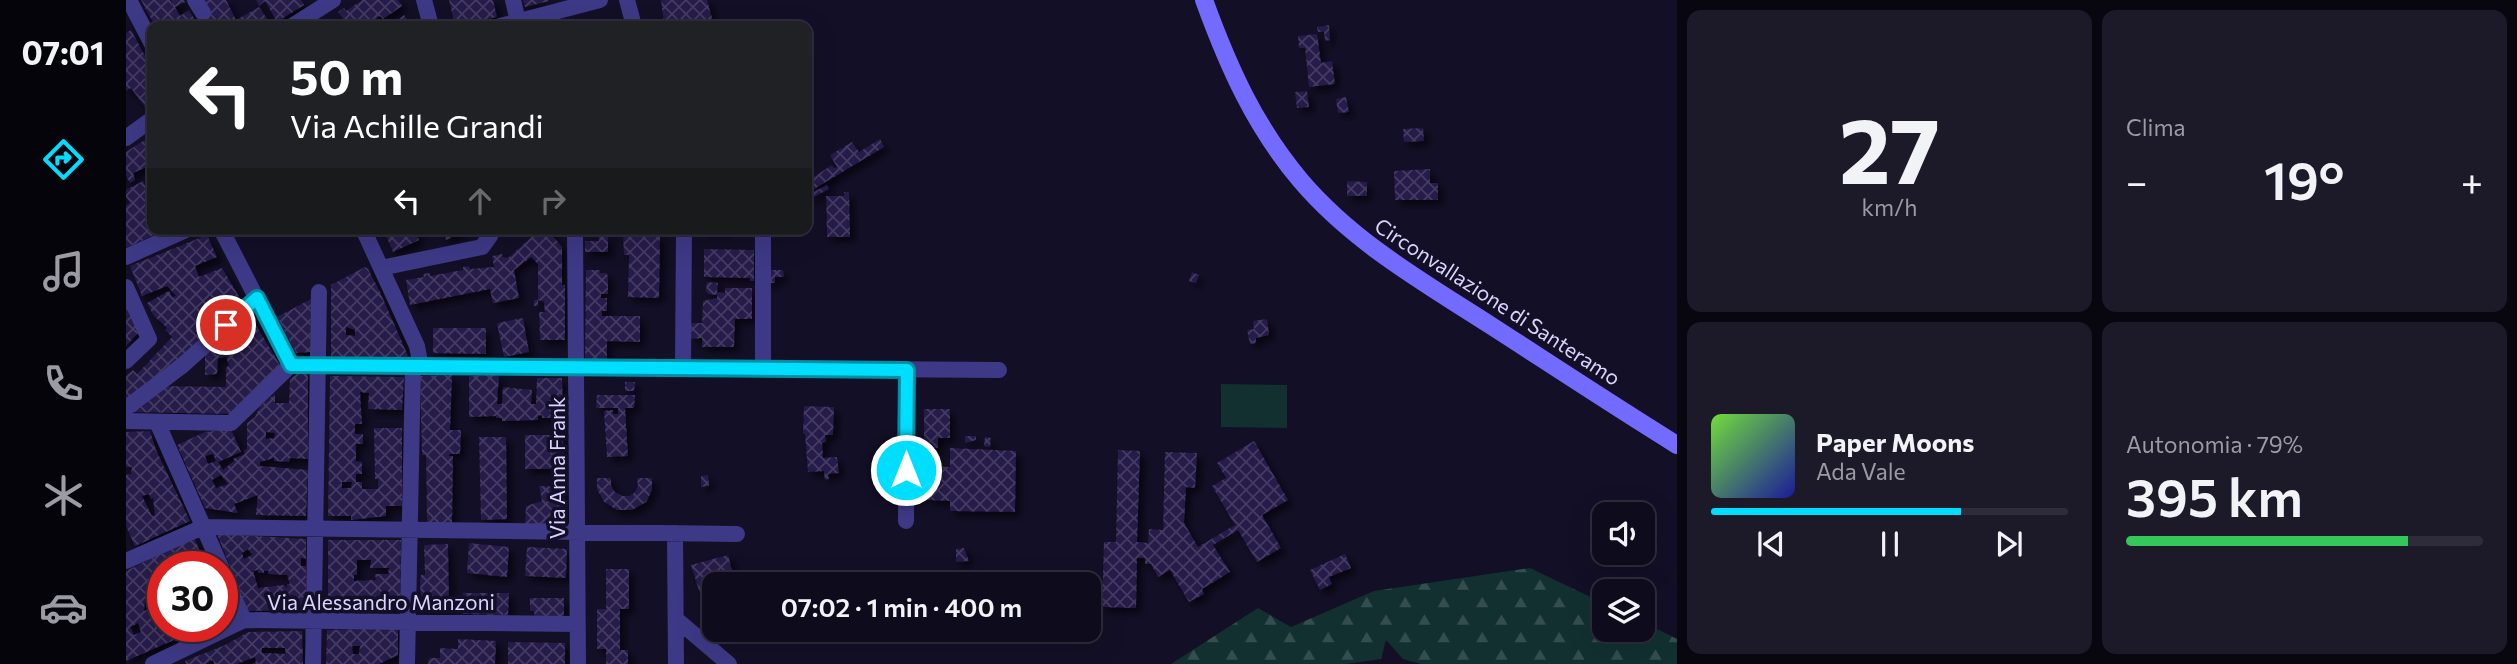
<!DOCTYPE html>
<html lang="it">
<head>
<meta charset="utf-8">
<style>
  :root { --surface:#0e0b1c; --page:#1c1929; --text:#f1f3f6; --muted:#9b9ba3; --line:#2e2b3b; --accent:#00deff }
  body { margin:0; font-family:Commissioner,sans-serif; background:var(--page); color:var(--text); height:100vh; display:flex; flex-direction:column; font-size:26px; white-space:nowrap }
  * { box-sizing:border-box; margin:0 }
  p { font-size:23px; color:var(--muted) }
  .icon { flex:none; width:38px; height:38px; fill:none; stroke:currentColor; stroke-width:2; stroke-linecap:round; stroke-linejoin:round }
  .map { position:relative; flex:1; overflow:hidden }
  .details { display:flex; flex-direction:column; gap:10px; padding:10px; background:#08060f; width:840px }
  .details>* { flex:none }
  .guide { position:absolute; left:21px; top:21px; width:665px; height:214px; border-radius:14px; box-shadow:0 7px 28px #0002,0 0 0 2px var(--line); background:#202124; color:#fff; overflow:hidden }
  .buttons { position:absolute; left:1466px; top:502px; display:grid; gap:14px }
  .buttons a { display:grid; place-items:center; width:63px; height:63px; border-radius:14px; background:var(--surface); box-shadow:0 7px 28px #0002,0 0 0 2px var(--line); font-size:35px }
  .speed { position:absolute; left:21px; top:551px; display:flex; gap:14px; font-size:35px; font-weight:700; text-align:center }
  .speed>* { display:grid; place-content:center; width:91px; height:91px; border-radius:50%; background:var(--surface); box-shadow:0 7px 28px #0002,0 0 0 2px var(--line); line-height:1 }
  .speed .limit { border:10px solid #d22; background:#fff; color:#111 }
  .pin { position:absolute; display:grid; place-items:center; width:60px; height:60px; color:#fff; margin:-30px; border:4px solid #fff; border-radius:50%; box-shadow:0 2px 7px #0007 }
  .me { position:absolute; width:77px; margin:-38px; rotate:0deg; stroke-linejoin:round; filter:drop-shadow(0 0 5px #0008) }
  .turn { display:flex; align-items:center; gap:24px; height:147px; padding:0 28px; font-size:32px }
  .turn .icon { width:91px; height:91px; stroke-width:2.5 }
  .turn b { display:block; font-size:49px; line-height:60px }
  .lanes { display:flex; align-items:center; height:66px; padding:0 28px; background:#0003; justify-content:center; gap:35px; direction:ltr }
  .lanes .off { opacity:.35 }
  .big { font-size:52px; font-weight:600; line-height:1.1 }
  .details .widget { flex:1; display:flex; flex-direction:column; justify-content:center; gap:10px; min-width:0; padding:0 24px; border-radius:14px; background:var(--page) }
  .details .dial { align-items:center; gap:0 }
  .dial b { font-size:91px; line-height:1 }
  .song { display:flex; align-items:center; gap:21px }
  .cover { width:84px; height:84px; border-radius:10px; background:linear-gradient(135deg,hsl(100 70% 55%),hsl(240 70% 35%)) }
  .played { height:7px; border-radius:4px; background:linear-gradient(90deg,var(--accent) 70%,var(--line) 70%) }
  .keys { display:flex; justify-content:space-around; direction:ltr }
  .heat { display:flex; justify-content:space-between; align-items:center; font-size:38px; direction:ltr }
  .charge { height:10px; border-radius:5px; background:linear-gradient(90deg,#34c759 79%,var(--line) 0) }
  .details .tiles { flex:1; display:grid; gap:10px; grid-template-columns:repeat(2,1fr) }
  .trip { position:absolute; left:576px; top:572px; width:399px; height:70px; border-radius:14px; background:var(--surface); box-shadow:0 7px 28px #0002,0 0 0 2px var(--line); font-weight:600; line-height:70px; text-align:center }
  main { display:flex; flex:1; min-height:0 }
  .menu { display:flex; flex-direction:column; width:126px; justify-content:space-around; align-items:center; background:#06040b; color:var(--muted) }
  .menu .icon { width:49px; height:49px }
  .menu .on { color:var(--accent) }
  .menu b { font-size:32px; color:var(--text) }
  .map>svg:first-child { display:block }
  .green { fill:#123030 }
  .forest { fill:url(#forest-firs) }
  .building { fill:url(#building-cross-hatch); fill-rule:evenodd; filter:url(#shadow) }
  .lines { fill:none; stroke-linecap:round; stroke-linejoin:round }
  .minor { stroke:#3e3986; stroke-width:16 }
  .secondary { stroke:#736bff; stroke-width:18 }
  .route-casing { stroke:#0090a6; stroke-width:18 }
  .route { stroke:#00deff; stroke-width:12 }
  .labels { text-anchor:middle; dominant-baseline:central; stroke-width:7; stroke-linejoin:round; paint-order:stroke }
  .street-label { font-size:21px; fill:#dad4ff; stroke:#130f26 }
</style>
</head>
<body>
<main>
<nav class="menu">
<b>07:01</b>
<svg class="icon on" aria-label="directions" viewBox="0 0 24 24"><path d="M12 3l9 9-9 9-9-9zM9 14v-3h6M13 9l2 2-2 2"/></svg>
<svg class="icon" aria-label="music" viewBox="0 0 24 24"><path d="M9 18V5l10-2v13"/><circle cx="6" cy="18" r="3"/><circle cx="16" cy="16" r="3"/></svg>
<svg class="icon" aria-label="phone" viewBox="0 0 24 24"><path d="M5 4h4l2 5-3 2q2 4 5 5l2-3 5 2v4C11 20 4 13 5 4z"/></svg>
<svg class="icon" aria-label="climate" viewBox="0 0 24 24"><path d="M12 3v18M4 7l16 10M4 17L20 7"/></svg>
<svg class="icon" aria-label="car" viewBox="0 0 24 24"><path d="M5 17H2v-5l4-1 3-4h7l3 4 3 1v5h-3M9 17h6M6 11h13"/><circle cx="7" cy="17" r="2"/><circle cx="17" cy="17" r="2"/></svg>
</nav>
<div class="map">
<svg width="1551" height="664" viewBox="0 0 1551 664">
  <defs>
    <pattern id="forest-firs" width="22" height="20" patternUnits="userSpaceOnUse" patternTransform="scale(1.75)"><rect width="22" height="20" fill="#123030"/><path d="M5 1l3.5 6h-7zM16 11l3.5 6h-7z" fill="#344d4f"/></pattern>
    <pattern id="building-cross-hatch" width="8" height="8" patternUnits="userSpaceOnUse" patternTransform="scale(1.75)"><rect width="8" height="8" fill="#251a48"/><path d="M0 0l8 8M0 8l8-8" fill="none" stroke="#443a63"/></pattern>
    <filter id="shadow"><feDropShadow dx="5" dy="5" stdDeviation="3.5" flood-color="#0009"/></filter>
  </defs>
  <rect width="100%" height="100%" fill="#130f26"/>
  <path class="green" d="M1095,384l66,1v43l-66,-1z"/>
  <path class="forest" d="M1404,568l75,36v26h38v-8l34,17v25h-256l-18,-5 -17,-19 -5,19 -35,5h-175l87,-56 33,19 83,-36z"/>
  <path class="building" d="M15,0h29l3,7 -2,-7h13l1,2 -10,5 5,9 9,-6 6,10 -10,6h-30z
    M70,0h30l10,20 23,-13 13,19 -43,-2 -24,2 4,-2z
    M130,0h45l3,5 -27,17 -12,-21 -6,5z
    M236,0h36l4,6 -19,13 -3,-3 -16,10h-16l-10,-14 6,-4 2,3z
    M323,0h44l4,17 -42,9z
    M397,0h25l1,1 -24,6z
    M535,0h46l7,25 -40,1 -1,-5 -9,3z
    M278,15l8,11h-22l5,-4z
    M494,19l2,7h-25v-1z
    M1203,25l1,15 -5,1 -1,-9h-6l-1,-5z
    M5,30l21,39v38l-4,4 -17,-23 -5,3v-58z
    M1191,34l4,29 11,-2 3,23 -26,3 -4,-39h-6l-1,-12z
    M1181,91l2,16 -12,1 -2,-16z
    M1220,97l3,15 -11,1 -2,-14z
    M1297,128l1,13 -20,1 -1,-13z
    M26,135v34l-3,2 -2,-4 -14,6 2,7 -5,3 -4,-7v-24z
    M754,139l4,8 -70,42 -5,-9 23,-15 2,3 3,-1 -7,-12 22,-13 7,10z
    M1304,169v14h8v17h-43l-1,-29z
    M17,181l6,14 3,-2v36h15l-41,19v-43l4,-2 -4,-6v-7z
    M1221,181l20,1v14h-20z
    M701,185l2,4 -19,10 -2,-4z
    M718,192h5l1,45h-23l-1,-41h18z
    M257,229h31l5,11 -26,12z
    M315,229h29l-24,11z
    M409,229h12l15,18v38h3v55h-25l-1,-28h6l-1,-10 -6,-2v6h-4v-6h4v-36l-7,-7 -17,13 5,28 -26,5 -3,-14 -80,16 -4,-25 18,-3 -1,-3 7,-1v3l33,-6v-3l6,-1 1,3 24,-2 -2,-11 10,-2 1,3 5,1 27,-24 -2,-3z
    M576,229h26v3h-26z
    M497,234l37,1 -1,63 -31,-1 1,-42h-5z
    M81,235l10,22 -22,9 4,11 23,-9 22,37 -17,14 -2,-3 -2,5 -50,44 -1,-2 -46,36v-23l7,-6 4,4 35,-37 -7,-7 2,-2 -13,-12 -7,-13 22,-12 3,6 4,-1 -9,-10 -25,10 -12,-30z
    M472,236h10v16h-23v-11h14z
    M578,249l50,1v31h-4v-3l-46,-1z
    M239,267l3,2 12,23 29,66 -78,-1v-72zM220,327l9,3v6l-9,-1z
    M460,270h14v3h6l2,3v18h-7v4h6v13h-5v5h38v26l-33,-1v18l-22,1z
    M640,270h17l1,7h-9v6h-9z
    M1066,272l7,3 -3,8 -7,-2z
    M581,282l11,1 -1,9 8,1v-5h27v31h-17l-1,28h-32v-9l-11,1v-16h11l1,-22 14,-3v-3l-9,-1 -2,-3z
    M185,299l-1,53 -14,1 -19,-36z
    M0,303l13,29 -13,14z
    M125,317l29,48 -49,49 -99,-2 31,-26 63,1v-19l3,-3 -3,-8 -8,1 -1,16 -12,1v-21z
    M397,318l6,34 -25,5 -7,-34z
    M1141,319l2,16 -13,3v5l-6,1 -3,-14 7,-1 -1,-8z
    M307,328h53v26l-53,-1z
    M175,371l7,3v85l-18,-1 -1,4 -15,-1v-3l-14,4v4l48,4 -2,46 -50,-1 2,-20 -24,9 4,9 -33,-5 -28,-63 28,-13 26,-3 10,23 -23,10 5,8 11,-9 -1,-2 12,-5 -1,-4 3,-1v-26l8,-6 5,-11 15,-12v9h14l1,-24zM140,432l9,1 -1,5 -8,1zM87,454l3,7 -8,3 -3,-8zM95,475l7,9 -12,4 -4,-8z
    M326,375l-2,55h11l-1,24h-10l-1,2h4l-1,67h-25l-1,-68h-4l-2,-79z
    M373,375l-2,29h5l1,-17 29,3 -1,14h5l1,-26h25l1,40h-21v-3l-4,1v4l-36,1v-3h-6v-2l-27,1v-41z
    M204,376l74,1 -2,33 -34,-1 1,-16 -9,-1 2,32h-7v10h8v10h-7v17h-2l8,1v12h-6v8h6v7h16v-10h-3l-1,-51h28v78h-16v10l-35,4v-4h-23zM216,482h10l-1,6h-9z
    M499,382h10l-1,9h-9z
    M471,395h38l-1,13h-9l3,48 -21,1 -3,-46 9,-1v4h5v-6h-22z
    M678,406l30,1 -1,28h-8l1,7 -4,1 1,15 14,-1 2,16 -11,1 1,5 -4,1 -1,-9 -16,1 -3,-38h-2z
    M798,409h26v29h-12v10h-20v-10h6z
    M24,431l6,19 34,71 -55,25 -9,-20v-51l5,-1 1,-7h-6v-35zM23,494l2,5 2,-1 2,17 -3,1 -10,-20z
    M399,435h38l1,34h-39z
    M839,436h11v4l-11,3z
    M353,437h27l1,82 -26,1z
    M859,437l6,1 -1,9 -6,-1z
    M1128,441l34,59 -26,15 19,33 -24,14 -19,-32 -25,15 17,27 -28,17 2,5 -15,8 -19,-32 -12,7 -7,-13h-6v-6h-8l-1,50 -34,-1 2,-65h12l2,-92 22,1 -3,91 11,1 1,-14 14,1 2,-78 32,1 -2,35 -9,-1 -2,36 14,24 37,-22 -23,-39 14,-8 -9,-15z
    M824,448l66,3 -1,61 -65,-1v-10l-22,-1 1,-6h-11l1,-29 31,2z
    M582,475l1,11 -8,1v-11z
    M471,478h14v8l4,6 7,4h8l5,-4 3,-6 -1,-8h15v12l-6,12 -14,8h-15l-13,-8 -7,-13z
    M413,486l25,1v40l-39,-2 1,-19 16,-5z
    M91,534l89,5v20l-5,-1v8h5v44l-58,1zM122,549l4,6 -8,4 -2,-6zM132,570v3h6v-2h5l-1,3 19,1 3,9h-3v4l-3,-3 -26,3 -5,-17z
    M68,537l12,30h-23l-1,-6 -7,3 2,3h-14v25l-18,6 -1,13 19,-7v22h43l-80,35v-90zM12,623l3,9 -7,3 -4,-8z
    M202,540h73l-1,68h-72zM231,560h14l-1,8h19l-1,6h-13l1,6 -22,1v-6h3z
    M343,543l40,4 -2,30 -40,-4z
    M322,544l1,64h-28l-1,-28 1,-5h4l-1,-30z
    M401,547l40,2 -1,29 -41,-2z
    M838,548l5,13 -13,1v-13z
    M1219,554l6,14 -22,9 3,7 -12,6 -10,-20z
    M602,555l6,23 -14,3 1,3h-7v48h-2l-21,-67z
    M480,569h23v40h-9v41h8v14h-22v-15h-9v-40h9z
    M337,593h46l-1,22 -45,-1z
    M404,598h34v23l-29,-1 -1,-9h-4z
    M96,604l7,13 -7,3z
    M272,628v27l-19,9h-53l1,-34zM226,646h8l-1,8h-6z
    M176,631l1,33h-51l4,-2 -1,-5 -18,7h-23l-1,-4 -7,4h-20l-1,-3 40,-16 23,-13zM136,648h23l1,6 -24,-1z
    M332,639l38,2 -1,23h-67l1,-6h11v-10l18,1z
    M382,642l57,1v21h-57z"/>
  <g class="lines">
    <path class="minor" d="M3,0l23,44
      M69,0l8,13
      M298,0l7,26
      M387,0l6,26
      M501,0l7,26
      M166,26l41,-26
      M374,26l100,-26
      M0,138l26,-19
      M95,229l70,136
      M237,229l54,117 4,21
      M449,229l3,435
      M0,257l62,-28
      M255,268l101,-21 8,-11 -2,-7
      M0,287l23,52 -23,22
      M557,368l1,-139
      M637,369v-140
      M0,408l57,-43 74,-67
      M0,421l105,2 60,-58 708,5
      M31,422l64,145
      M780,521l1,-151
      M549,533l1,131
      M0,561l77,-34 534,7
      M96,571l22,49
      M550,619l53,45
      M27,664l91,-44 333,4
      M187,664l6,-372
      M281,664l6,-298"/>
    <path class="secondary" d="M1078,0c24,66 51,127 97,181 52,61 122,101 189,144 62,40 124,81 187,120"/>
  </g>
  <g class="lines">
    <g class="route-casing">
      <path id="route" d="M100,325l31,-27 34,67 616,5 -1,100"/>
    </g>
    <use href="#route" class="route"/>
  </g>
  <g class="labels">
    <g class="street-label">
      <text transform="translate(1372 301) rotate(33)">Circonvallazione di Santeramo</text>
      <text transform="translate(430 468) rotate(-90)">Via Anna Frank</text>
      <text x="255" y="601">Via Alessandro Manzoni</text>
    </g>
  </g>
</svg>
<div class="buttons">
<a><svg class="icon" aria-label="sound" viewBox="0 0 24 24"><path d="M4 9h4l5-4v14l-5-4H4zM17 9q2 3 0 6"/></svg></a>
<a><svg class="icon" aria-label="layers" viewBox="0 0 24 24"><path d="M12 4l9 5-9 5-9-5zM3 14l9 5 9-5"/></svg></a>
</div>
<div class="speed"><div class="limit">30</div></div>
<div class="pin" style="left:100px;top:325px;background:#d93025"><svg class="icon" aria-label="arrive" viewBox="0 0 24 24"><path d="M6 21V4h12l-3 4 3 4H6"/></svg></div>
<svg class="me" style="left:780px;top:470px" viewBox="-20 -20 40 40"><circle r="17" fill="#00deff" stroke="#fff" stroke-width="3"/><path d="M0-11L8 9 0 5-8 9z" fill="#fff"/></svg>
<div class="trip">07:02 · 1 min · 400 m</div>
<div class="guide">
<div class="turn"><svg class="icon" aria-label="left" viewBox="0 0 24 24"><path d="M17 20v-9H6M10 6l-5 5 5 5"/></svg><div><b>50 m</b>Via Achille Grandi</div></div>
<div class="lanes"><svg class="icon" aria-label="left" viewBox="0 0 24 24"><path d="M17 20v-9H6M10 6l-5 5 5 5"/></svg><svg class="icon off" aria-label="ahead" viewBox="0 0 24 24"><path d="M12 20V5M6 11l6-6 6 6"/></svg><svg class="icon off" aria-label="right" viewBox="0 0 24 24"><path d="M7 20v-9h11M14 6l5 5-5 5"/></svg></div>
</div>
</div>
<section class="details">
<div class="tiles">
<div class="widget dial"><b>27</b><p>km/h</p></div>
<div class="widget"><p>Clima</p>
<div class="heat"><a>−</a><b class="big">19°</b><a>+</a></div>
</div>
<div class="widget">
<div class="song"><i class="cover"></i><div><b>Paper Moons</b><p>Ada Vale</p></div></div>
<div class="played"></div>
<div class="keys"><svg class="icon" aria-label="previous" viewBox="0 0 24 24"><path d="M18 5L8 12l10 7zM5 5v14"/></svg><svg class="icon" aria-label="pause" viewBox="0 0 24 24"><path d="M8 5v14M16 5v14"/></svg><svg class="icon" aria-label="next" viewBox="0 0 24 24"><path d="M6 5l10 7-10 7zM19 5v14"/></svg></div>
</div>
<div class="widget"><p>Autonomia · 79%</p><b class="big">395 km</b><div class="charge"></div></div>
</div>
</section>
</main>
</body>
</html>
